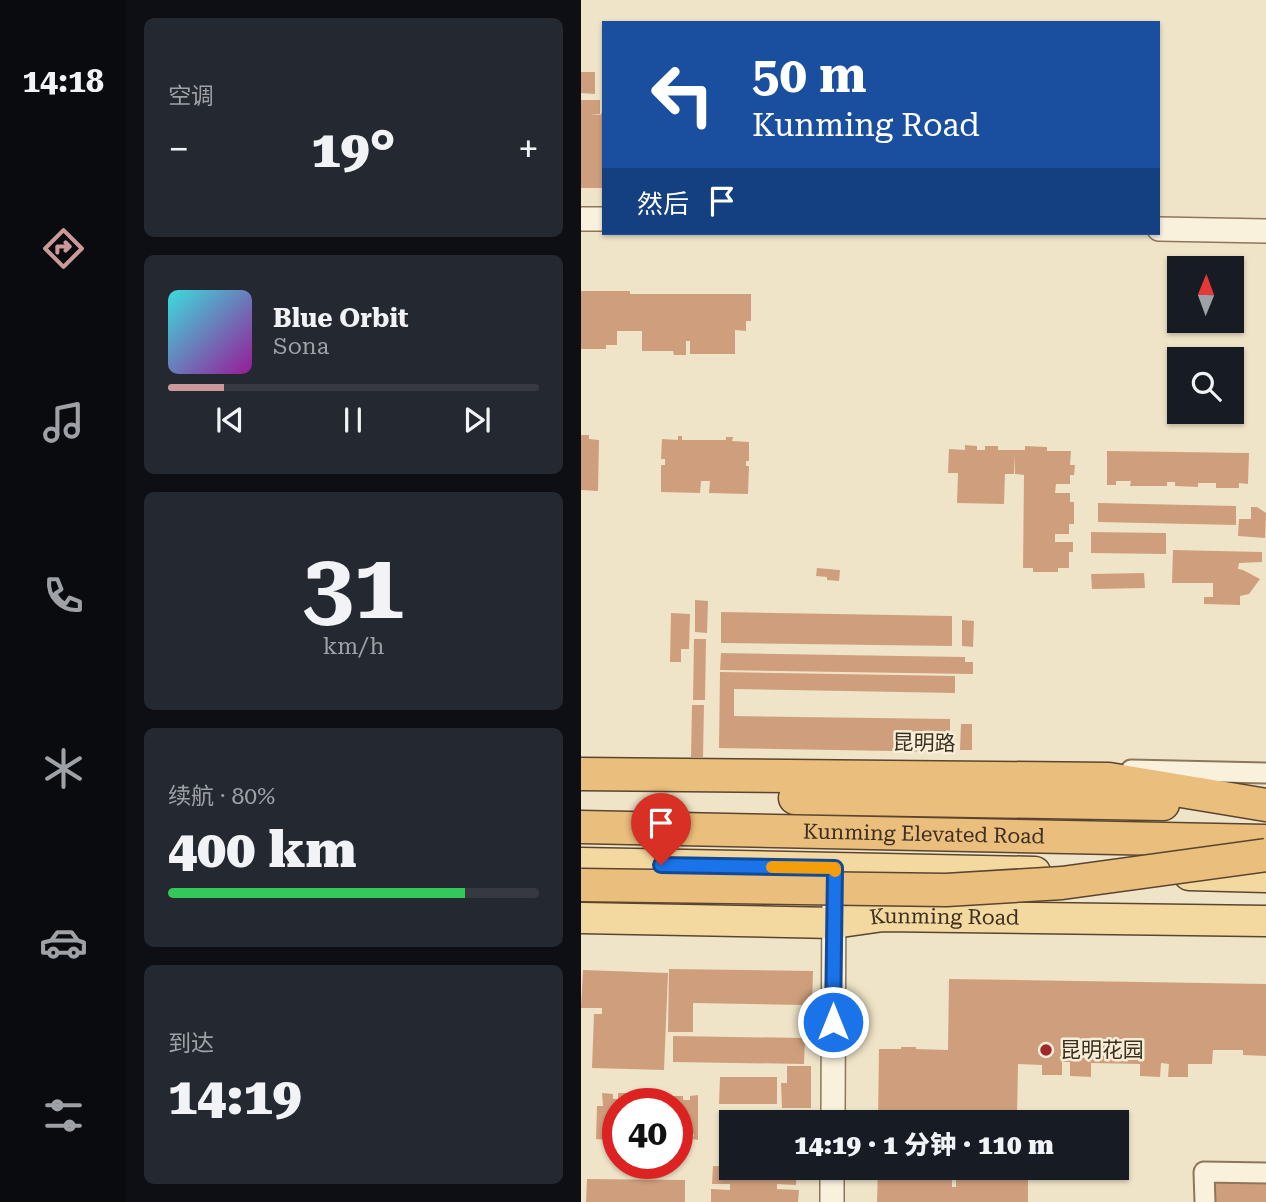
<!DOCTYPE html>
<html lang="zh">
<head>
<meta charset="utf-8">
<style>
  :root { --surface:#171b24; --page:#242831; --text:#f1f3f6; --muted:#9ea1a6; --line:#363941; --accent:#cc999b }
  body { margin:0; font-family:"Roboto Serif","Noto Sans SC",serif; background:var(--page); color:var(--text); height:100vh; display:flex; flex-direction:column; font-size:26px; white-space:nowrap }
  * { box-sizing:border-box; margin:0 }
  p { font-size:23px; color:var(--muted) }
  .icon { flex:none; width:38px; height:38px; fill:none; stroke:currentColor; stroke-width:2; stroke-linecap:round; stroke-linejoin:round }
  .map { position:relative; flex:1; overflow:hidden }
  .side { display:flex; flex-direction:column; gap:18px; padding:18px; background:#0d0f14; width:455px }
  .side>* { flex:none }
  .hud { position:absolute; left:21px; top:21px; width:558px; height:214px; border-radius:0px; box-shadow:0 2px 5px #0004; background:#1a4fa0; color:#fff; overflow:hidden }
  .needle { width:46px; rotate:1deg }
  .controls { position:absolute; left:586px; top:256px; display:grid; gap:14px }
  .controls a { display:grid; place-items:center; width:77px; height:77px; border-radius:0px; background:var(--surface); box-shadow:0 2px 5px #0004; font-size:35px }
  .speed { position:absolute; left:21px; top:1088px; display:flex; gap:14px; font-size:35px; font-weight:700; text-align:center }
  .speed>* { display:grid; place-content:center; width:91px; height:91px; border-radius:50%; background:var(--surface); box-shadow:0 2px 5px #0004; line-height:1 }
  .speed .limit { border:10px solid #d22; background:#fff; color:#111 }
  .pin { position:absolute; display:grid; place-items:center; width:60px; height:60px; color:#fff; margin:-72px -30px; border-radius:50% 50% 50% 0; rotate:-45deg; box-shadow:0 0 7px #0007 }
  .pin .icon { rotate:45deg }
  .me { position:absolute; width:77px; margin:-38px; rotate:0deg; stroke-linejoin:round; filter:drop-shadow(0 0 5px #0008) }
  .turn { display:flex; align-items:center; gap:24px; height:147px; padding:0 35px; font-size:32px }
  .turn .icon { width:91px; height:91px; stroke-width:2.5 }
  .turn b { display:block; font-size:49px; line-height:60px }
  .then { display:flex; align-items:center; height:66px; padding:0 35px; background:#0003; gap:14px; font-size:26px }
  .big { font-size:52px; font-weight:800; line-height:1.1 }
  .side .card { flex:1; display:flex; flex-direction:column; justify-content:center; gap:10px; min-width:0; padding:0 24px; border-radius:10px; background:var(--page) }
  .side .dial { align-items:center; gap:0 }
  .dial b { font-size:91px; line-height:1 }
  .song { display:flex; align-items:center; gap:21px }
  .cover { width:84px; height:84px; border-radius:10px; background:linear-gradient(135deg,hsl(180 70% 55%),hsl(300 70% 35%)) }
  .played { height:7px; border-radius:4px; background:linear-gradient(90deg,var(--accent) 15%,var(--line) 15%) }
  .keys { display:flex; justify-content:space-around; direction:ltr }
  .heat { display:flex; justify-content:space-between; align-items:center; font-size:38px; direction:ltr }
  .charge { height:10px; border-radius:5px; background:linear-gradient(90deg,#34c759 80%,var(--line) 0) }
  .trip { position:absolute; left:138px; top:1110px; width:410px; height:70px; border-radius:0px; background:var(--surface); box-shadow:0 2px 5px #0004; font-weight:800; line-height:70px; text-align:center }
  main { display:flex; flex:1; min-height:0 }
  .tab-bar { display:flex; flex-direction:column; width:126px; justify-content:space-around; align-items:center; background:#090b0e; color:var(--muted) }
  .tab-bar .icon { width:49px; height:49px }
  .tab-bar .active { color:var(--accent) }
  .tab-bar b { font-size:32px; color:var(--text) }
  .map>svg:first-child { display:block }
  .building { fill:#cf9f7d }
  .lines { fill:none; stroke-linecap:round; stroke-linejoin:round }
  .minor-casing { stroke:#8d765c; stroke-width:23 }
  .tertiary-casing { stroke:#8d765c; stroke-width:26 }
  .primary-casing { stroke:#5b4430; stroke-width:33 }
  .trunk-casing { stroke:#5b4430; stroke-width:35 }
  .minor { stroke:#faf1dc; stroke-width:19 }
  .tertiary { stroke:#faf1dc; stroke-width:23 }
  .primary { stroke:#f3d9a0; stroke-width:30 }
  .trunk { stroke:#eabe7c; stroke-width:32 }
  .trunk-bridge-casing { stroke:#5b4430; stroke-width:35; stroke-linecap:butt }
  .trunk-bridge { stroke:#eabe7c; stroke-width:32 }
  .route-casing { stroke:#114b97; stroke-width:18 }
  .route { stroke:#1a73e8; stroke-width:12 }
  .slow { stroke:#f59e0b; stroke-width:12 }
  .poi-dot { fill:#9e2a2b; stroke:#f7eed8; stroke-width:2.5 }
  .labels { text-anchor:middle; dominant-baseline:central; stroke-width:5; stroke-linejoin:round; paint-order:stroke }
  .street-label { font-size:21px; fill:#3d2e20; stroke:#f7eed8 }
  .poi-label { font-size:21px; fill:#3d2e20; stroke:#f7eed8; text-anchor:start }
</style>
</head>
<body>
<main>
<nav class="tab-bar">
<b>14:18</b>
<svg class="icon active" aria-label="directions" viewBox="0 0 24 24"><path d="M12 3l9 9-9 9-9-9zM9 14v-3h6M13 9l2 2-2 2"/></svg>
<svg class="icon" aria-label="music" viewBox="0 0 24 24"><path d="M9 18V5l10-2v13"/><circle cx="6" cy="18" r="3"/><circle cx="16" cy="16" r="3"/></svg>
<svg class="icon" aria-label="phone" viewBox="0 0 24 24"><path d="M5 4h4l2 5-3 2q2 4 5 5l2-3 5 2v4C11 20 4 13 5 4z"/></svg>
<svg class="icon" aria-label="climate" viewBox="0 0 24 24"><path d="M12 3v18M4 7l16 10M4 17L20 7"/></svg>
<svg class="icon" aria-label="car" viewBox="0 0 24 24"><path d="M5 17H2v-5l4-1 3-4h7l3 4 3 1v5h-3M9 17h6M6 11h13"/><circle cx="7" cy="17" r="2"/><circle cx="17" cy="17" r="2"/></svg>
<svg class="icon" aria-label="filters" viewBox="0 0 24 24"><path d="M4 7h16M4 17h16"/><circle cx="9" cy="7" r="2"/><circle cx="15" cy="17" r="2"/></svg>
</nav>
<section class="side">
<div class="card"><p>空调</p>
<div class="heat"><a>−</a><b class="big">19°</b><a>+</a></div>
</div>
<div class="card">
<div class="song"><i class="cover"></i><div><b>Blue Orbit</b><p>Sona</p></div></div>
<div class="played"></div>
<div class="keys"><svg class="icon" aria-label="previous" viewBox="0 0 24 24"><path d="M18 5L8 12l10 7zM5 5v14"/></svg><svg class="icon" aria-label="pause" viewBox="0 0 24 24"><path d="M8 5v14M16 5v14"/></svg><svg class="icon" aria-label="next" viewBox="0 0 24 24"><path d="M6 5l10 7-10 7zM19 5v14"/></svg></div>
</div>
<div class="card dial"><b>31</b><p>km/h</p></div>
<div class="card"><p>续航 · 80%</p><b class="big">400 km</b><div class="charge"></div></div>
<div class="card"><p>到达</p><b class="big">14:19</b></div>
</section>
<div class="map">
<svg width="685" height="1202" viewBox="0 0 685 1202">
  <rect width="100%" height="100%" fill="#f0e4c8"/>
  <path class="building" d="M0,72h14v22l-14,-1z
    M0,100h19v14h-10l11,1v-2h3v75h-23z
    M0,291h49v3h121v27h-5v10l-11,-1v24h-45v-13h-4v14h-12l-1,-4h-31v-20h-25v14h-11v4h-25z
    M0,435h8v4l10,1 -1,51 -17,-1z
    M97,436h4v4h44v-3h7l-1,4 17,1v19h-3v5h3l-1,28 -39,-1 1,-12h-9l-1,12 -39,-1v-27h4v-6h-4l1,-20 16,1z
    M384,445l12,1v4h8v-4h13v4h27v-4l22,1v4h24l-1,14h5l-1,10h-4v9h-14l-1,9h15v9h4v22h-5v10h-14v8h18v10h-4v16h-11v4h-25v-4h-10l1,-93 -9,-1v-19l-1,19h-9l-1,30 -47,-1 1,-30h-10l1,-24 16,1z
    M526,451l142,2 -1,31 -9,-1v5h-23v-5h-18v4l-23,-1v-4h-8v4h-37l1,-5h-15v4h-9z
    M517,503l138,3v19l-138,-3z
    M670,507h6l9,6 -1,25 -27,-2 1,-17h12z
    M510,532l75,1v21l-75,-1z
    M592,550l89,2v10l-23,1 -1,6 5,1 17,9 -11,15 -9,2v9l-36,-1v-7h9v-14h-41z
    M236,568l23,2 -1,11 -12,-1v-3l-11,-1z
    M563,573l1,15 -53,1 -1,-15z
    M114,600l13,1 -1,32 -12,-1z
    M140,612l231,4v30l-231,-3z
    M90,613l19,1 -1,35h-8v13h-11z
    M381,620l12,1 -1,26 -11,-1z
    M113,639h12l-1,61h-12z
    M140,653l244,4v5h8v12l-253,-4z
    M139,672l235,4v17l-221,-4v27l216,3v33l-231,-4z
    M111,705h12l-1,52h-12z
    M380,724h11v26h-12z
    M88,969l144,2 -1,37h-8v-3l-111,-2v29h-25z
    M2,970l85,3 -4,97 -72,-2 2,-54h8v-6h-21z
    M368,979l317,5v72l-23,-1v-5h-30l-1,14h-24v13h-20l1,-13 -8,-1 -1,14 -20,-1v-12l-49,-1v14l-21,-1v-14h-8v13h-20v-10l-24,-1 -1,52 -100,-2v8h-39l1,-73h22v-2h15v2l32,1z
    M92,1036l132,2 -1,26 -131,-2z
    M206,1066h24v42h-29l-1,-25h6z
    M139,1077h57v27h-58z
    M21,1093l11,1v5h5v-6h12v11h-12v30h-10v6l-12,-1 1,-33h6z
    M56,1095h10v4h7v-4h10v9h-27z
    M117,1095v45l-5,-1 1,-5h-17v-30h-4v-8h10v4h7v-4z
    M132,1166l84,3 -1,16 -19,-1v5l22,1 -1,12h-87v-13l19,1v-6h-18z
    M297,1167h38v3l14,1v5h22v11h4v-16l72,1v30h-151z
    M619,1178l66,1v23h-66z
    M6,1179l98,1v22h-99z"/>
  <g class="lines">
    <g class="minor-casing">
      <path id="minor" d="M550,770l135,3
        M624,1202l-1,-30 62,1"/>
    </g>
    <g class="tertiary-casing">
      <path id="tertiary" d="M0,219h23
        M578,229l107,2
        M252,1122l1,-247
        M251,1202v-35"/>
    </g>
    <g class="primary-casing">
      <g id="primary">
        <path d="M0,863l454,9"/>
        <path d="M608,875l77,2"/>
        <path id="s1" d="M0,918l253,5 49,-7 383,5"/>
      </g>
    </g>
    <g class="trunk-casing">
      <g id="trunk">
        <path d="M0,774l528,5 157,26"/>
        <path d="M214,798l368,6"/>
        <path id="s2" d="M0,827l685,14"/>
      </g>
    </g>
    <use href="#minor" class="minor"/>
    <use href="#tertiary" class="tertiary"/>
    <use href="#primary" class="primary"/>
    <use href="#trunk" class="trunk"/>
    <g class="trunk-bridge-casing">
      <path id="trunk-bridge" d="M0,885l365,5 116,-7 204,-28"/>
    </g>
    <use href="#trunk-bridge" class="trunk-bridge"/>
  </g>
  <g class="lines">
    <g class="route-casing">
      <path id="route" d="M80,865l174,3 -2,154"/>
    </g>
    <use href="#route" class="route"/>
    <path class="slow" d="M191,867l63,1v3"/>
  </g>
  <circle class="poi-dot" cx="465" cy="1050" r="7"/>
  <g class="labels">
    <g class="street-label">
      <text transform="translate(343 743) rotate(1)">昆明路</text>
      <text stroke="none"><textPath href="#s2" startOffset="343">Kunming Elevated Road</textPath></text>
      <text stroke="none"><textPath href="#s1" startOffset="364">Kunming Road</textPath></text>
    </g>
    <g class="poi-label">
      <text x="479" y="1050">昆明花园</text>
    </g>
  </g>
</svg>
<div class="controls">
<a><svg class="needle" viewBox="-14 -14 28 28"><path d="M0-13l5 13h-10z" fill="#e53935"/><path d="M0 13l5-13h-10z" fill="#9ea1a6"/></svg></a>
<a><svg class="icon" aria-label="search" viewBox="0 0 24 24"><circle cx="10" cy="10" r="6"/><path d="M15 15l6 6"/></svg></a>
</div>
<div class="speed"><div class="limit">40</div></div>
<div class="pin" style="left:80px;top:865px;background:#d93025"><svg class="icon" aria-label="arrive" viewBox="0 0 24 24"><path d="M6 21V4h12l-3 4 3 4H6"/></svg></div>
<svg class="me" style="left:252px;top:1022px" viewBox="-20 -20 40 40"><circle r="17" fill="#1a73e8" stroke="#fff" stroke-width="3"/><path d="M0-11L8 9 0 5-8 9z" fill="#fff"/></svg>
<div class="trip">14:19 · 1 分钟 · 110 m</div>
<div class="hud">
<div class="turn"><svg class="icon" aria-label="left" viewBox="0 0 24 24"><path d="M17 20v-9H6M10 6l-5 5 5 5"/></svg><div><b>50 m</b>Kunming Road</div></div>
<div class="then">然后<svg class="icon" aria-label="arrive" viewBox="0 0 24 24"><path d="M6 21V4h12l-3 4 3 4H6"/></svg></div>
</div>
</div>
</main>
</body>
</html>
